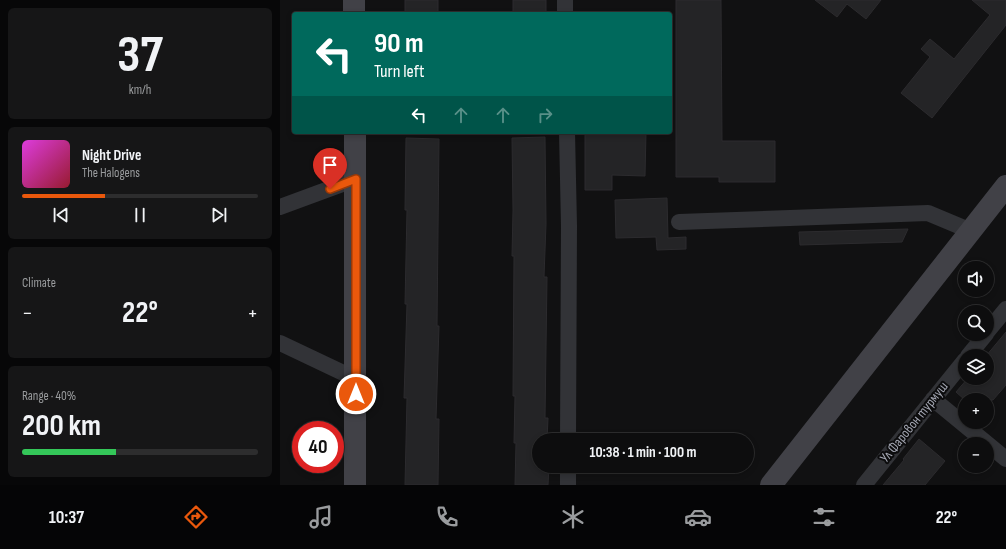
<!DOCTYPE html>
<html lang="en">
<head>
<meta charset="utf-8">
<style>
  :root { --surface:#0d0d0e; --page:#161617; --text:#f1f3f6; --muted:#9a9c9e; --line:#2d2d2e; --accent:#ea580c }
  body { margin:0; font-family:"Sofia Sans Condensed",sans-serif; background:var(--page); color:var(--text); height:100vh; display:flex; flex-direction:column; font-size:15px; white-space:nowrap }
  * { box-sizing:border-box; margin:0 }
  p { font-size:13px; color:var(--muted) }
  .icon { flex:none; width:22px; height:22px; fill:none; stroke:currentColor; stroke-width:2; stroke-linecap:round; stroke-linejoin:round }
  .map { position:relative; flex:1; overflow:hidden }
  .sheet { display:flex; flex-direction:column; gap:8px; padding:8px; background:#070708; width:280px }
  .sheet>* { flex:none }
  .hud { position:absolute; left:12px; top:12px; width:380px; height:122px; border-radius:4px; box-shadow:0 2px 6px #0003,0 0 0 1px var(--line); background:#00695c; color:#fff; overflow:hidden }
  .controls { position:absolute; left:678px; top:261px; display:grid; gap:8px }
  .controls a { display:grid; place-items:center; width:36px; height:36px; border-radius:50%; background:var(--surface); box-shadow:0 2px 6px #0003,0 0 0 1px var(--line); font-size:20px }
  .speed { position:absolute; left:12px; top:421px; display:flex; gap:8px; font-size:20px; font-weight:700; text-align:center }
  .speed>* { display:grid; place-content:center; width:52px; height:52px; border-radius:50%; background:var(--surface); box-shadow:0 2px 6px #0003,0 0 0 1px var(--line); line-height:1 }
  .speed .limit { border:6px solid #d22; background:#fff; color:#111 }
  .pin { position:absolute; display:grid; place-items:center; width:34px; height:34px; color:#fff; margin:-41px -17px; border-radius:50% 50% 50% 0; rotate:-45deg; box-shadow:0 0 4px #0007 }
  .pin .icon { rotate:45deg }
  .me { position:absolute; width:44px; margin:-22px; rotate:0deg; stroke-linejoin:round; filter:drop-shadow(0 0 3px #0008) }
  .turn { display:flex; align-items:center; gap:14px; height:84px; padding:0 16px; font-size:18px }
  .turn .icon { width:52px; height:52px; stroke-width:2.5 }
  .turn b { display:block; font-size:28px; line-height:34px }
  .lanes { display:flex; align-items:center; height:38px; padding:0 16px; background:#0003; justify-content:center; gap:20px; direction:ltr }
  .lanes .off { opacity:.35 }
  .big { font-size:30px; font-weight:700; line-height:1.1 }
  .sheet .widget { flex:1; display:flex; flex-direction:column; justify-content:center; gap:6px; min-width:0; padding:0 14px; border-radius:6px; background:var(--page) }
  .sheet .dial { align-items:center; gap:0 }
  .dial b { font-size:52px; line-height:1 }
  .song { display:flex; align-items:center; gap:12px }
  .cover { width:48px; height:48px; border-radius:6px; background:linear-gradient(135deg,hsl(300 70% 55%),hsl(350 70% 35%)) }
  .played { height:4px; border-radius:2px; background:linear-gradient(90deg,var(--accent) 35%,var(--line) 35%) }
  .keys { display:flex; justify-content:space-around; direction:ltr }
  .heat { display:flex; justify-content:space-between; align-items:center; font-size:22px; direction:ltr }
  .charge { height:6px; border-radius:3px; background:linear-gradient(90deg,#34c759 40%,var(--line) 0) }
  .trip { position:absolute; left:252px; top:433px; width:222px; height:40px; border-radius:20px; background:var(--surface); box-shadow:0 2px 6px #0003,0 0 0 1px var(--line); font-weight:700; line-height:40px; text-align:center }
  .menu { display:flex; height:64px; justify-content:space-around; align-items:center; background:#050506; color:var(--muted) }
  .menu .icon { width:28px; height:28px }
  .menu .on { color:var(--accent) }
  .menu b { font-size:18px; color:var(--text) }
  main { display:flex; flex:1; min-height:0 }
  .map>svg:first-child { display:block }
  .building { fill:#242426; stroke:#2c2b2e }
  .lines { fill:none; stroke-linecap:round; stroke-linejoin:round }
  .street { stroke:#323337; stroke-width:16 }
  .secondary { stroke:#414147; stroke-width:22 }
  .route-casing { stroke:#983908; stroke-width:10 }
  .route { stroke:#ea580c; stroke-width:7 }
  .labels { text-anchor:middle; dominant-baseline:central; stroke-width:4; stroke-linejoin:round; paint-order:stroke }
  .street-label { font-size:14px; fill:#a3a6b2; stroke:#0c0c0d }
</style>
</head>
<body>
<main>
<section class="sheet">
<div class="widget dial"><b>37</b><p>km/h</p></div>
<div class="widget">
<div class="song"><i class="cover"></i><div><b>Night Drive</b><p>The Halogens</p></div></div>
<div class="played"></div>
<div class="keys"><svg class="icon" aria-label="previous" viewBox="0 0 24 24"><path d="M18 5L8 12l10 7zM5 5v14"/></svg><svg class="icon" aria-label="pause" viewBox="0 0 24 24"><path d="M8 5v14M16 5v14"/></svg><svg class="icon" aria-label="next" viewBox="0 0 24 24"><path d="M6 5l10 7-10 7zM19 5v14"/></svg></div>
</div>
<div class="widget"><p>Climate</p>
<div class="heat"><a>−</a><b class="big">22°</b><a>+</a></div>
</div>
<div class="widget"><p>Range · 40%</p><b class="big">200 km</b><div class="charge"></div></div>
</section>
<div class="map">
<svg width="726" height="485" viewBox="0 0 726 485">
  <rect width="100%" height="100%" fill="#111112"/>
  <path class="building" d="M125,0h33v14h-33z
    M233,0h33v14h-33z
    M396,0h45l1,141h53v41h-56v-5h-43z
    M535,0h66l-15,19 -19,-15 -10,13z
    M692,0h34v25l-74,93 -31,-25 29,-36 -9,-8 9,-10 24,20 36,-44z
    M305,132h61l-1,44 -33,-1v15h-27z
    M265,137l1,87 -2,53h3l-2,141h3l-1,22h-8v26h10l-1,19h-33l1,-42h-2l1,-47h-2l1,-140h-2l1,-46 -1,-72z
    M126,138l33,1 -2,187h2l-3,93h3l-1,66h-33l2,-87h-3l3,-94h-2l2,-94h-2z
    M387,198l1,40 18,-1v12l-29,1 -1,-13 -40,1 -1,-38z
    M628,229l-6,13 -102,3 -1,-13z
    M726,332v53l-13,15h-28l-9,-8 12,-14h19v-22h-1z
    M639,439l26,22 -20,24h-42l21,-25 -1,-1z"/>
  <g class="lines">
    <path class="street" d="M285,0v14
      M287,132l2,94 -1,214
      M0,207l76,-28
      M399,222l249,-9 43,18
      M707,332l19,-23
      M0,343l76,36
      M688,356l18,-22
      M653,399l73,60
      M288,485v-19
      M584,485l101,-125"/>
    <path class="secondary" d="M74,0v14
      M75,485v-353
      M491,485l235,-299"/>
  </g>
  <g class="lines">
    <g class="route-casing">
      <path id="route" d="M50,189l26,-10v215"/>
    </g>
    <use href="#route" class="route"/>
  </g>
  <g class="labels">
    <g class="street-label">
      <text transform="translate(634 422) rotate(-51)">Ул Фаровон турмуш</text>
    </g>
  </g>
</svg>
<div class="controls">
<a><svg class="icon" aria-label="sound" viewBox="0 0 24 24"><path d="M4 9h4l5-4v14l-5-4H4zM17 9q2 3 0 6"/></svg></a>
<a><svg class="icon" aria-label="search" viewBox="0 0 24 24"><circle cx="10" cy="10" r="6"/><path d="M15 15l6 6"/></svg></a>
<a><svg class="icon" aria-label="layers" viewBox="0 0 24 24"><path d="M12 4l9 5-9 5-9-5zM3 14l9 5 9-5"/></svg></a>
<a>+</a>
<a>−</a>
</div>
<div class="speed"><div class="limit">40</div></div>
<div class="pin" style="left:50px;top:189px;background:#d93025"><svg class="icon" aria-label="arrive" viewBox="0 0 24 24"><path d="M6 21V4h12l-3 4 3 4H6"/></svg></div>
<svg class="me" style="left:76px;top:394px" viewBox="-20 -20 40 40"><circle r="17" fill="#ea580c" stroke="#fff" stroke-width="3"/><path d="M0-11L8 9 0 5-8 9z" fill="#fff"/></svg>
<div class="trip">10:38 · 1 min · 100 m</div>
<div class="hud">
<div class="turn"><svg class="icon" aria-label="left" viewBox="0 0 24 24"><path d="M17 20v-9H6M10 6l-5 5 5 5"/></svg><div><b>90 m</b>Turn left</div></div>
<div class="lanes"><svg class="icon" aria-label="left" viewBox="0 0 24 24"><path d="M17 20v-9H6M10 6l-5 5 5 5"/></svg><svg class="icon off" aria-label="ahead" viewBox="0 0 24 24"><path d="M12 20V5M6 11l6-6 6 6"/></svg><svg class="icon off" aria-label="ahead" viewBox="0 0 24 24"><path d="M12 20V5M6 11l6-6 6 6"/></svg><svg class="icon off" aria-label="right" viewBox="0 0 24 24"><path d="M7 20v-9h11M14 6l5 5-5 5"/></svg></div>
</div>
</div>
</main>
<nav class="menu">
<b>10:37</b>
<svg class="icon on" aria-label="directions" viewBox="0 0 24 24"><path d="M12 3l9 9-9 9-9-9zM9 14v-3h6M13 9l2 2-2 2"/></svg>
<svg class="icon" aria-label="music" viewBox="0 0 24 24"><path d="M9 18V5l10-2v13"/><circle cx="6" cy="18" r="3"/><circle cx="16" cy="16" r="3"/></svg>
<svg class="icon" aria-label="phone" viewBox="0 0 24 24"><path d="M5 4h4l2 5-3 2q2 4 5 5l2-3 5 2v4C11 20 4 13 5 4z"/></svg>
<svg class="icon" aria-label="climate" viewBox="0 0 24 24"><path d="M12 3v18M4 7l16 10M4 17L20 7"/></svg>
<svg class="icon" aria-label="car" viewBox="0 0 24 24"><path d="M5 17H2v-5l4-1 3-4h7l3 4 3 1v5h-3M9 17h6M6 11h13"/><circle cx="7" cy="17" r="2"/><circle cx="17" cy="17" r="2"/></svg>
<svg class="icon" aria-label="filters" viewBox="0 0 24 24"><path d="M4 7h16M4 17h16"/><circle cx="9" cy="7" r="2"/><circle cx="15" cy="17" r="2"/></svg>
<b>22°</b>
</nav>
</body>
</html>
